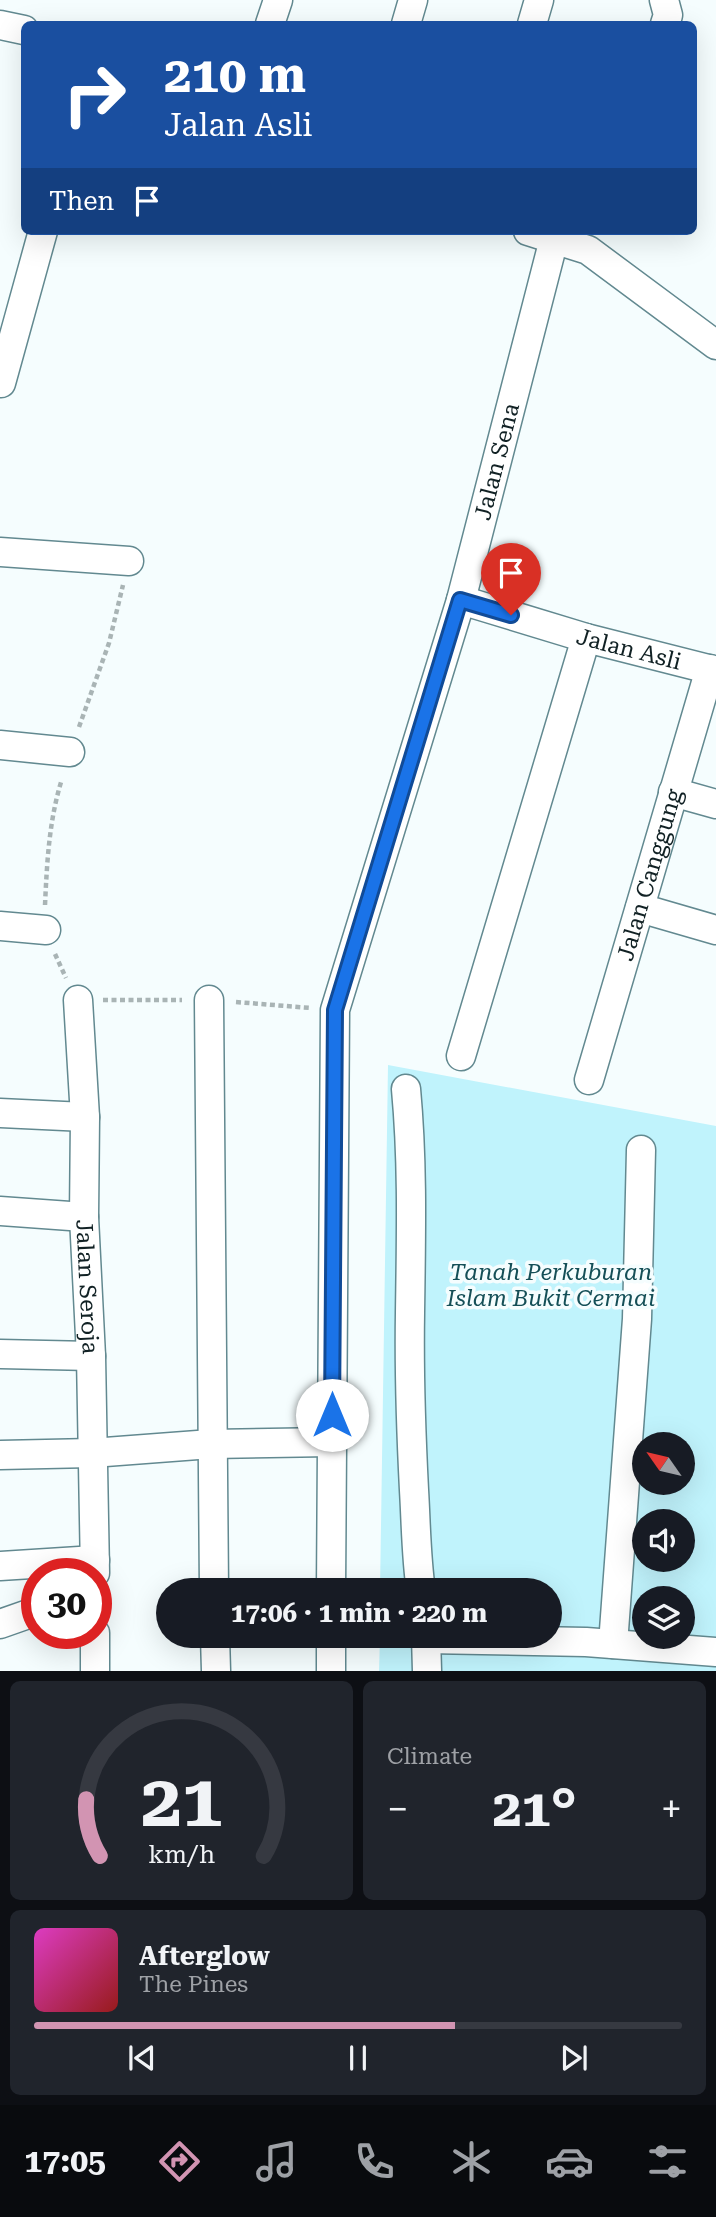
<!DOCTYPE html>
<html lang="en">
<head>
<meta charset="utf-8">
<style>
  :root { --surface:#171b24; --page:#20242c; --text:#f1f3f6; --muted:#9ea1a6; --line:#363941; --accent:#d294b2 }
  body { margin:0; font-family:"Roboto Serif",serif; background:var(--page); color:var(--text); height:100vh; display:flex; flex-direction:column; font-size:26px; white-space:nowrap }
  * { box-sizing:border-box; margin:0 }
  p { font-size:23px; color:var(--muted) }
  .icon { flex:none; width:38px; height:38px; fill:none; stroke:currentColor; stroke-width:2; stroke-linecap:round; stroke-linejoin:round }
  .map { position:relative; height:1671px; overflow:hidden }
  .drawer { display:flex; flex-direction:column; gap:10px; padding:10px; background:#0d0f14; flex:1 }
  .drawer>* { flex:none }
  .guide { position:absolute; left:21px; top:21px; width:676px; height:214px; border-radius:10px; box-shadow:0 7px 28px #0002; background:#1a4fa0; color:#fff; overflow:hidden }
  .needle { width:46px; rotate:304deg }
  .controls { position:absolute; left:632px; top:1432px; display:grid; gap:14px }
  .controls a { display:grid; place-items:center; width:63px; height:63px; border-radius:50%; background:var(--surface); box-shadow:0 7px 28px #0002; font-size:35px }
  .speed { position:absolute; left:21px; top:1558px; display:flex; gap:14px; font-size:35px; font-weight:700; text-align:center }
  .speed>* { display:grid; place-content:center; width:91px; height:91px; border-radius:50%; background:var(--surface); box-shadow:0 7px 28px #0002; line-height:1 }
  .speed .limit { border:10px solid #d22; background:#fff; color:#111 }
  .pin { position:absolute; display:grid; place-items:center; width:60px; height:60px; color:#fff; margin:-72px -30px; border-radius:50% 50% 50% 0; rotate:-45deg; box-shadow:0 0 7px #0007 }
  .pin .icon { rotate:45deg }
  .me { position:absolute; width:77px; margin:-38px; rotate:0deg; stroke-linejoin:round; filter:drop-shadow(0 0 5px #0008) }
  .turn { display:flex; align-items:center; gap:24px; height:147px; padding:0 28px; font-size:32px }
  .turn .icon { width:91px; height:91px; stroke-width:2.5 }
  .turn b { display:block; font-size:49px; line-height:60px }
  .then { display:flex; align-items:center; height:66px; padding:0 28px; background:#0003; gap:14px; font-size:26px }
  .big { font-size:52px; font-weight:700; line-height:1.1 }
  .drawer .widget { flex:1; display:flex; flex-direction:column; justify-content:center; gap:10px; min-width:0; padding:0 24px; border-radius:10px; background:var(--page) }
  .drawer .dial { align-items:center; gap:0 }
  .dial svg { height:182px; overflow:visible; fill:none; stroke:var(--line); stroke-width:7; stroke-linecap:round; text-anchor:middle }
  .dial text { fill:var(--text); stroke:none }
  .song { display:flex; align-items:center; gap:21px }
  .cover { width:84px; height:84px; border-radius:10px; background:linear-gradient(135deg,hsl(310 70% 55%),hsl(0 70% 35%)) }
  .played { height:7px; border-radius:4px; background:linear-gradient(90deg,var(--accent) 65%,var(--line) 65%) }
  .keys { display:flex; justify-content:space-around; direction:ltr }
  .heat { display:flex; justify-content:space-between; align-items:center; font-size:38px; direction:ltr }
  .drawer .tiles { flex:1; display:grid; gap:10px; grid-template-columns:1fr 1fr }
  .widget:last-child { grid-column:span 2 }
  .trip { position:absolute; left:156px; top:1578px; width:406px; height:70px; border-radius:35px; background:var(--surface); box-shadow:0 7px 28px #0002; font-weight:700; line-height:70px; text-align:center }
  .menu { display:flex; height:112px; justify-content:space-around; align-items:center; background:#090b0e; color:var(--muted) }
  .menu .icon { width:49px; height:49px }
  .menu .selected { color:var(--accent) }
  .menu b { font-size:32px; color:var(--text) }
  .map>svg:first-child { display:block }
  .green { fill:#c0f3fc; fill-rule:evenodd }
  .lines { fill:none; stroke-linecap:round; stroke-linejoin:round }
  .minor-casing { stroke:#628990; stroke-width:31 }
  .path { stroke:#a9b4b5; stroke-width:4.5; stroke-dasharray:5 3.5; stroke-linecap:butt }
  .minor { stroke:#fff; stroke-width:28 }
  .route-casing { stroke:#114b97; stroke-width:18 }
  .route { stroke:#1a73e8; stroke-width:12 }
  .labels { text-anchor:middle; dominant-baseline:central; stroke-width:7; stroke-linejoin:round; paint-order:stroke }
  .street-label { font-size:23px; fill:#112124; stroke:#f5fdfe }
  .park-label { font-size:23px; font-style:italic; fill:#154f57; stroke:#f5fdfe }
</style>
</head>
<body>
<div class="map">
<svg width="716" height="1671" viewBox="0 0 716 1671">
  <rect width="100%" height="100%" fill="#f5fdfe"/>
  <path class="green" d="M388,1065l328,61v545h-337l1,-35h170v-45h-170zM644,1444h38v38h-38zM644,1521h38v38h-38zM644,1598h38v38h-38z"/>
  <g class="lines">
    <g class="minor-casing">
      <g id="minor">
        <path d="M664,0l4,15 -3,9"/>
        <path d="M270,24l8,-24"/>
        <path d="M406,24l7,-24"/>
        <path d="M532,24l7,-24"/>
        <path d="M0,25l24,5"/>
        <path d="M528,231l60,19 128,95"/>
        <path d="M1,383l42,-152"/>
        <path d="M0,552l129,9"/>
        <path id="s1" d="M461,600l125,38 130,33"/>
        <path d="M0,745l70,7"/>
        <path d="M673,792l43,12"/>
        <path d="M640,908l76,22"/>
        <path d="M0,926l46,4"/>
        <path id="s2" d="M78,1000l7,117 -1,100 7,139 4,217"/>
        <path d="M209,1000l5,591"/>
        <path d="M461,1056l125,-418"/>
        <path id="s3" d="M589,1080l121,-411"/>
        <path d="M406,1089c7,75 5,149 4,224 -1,59 1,118 4,177 2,33 2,67 7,101"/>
        <path d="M0,1113l85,4"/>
        <path d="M0,1211l84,6"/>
        <path d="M0,1354l91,2"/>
        <path d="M0,1455l92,-2 119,-9 120,-2"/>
        <path d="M0,1566l95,-6"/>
        <path id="s4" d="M331,1591l4,-581 126,-410 93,-361"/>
        <path d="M0,1624l37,-13"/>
        <path d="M215,1636l1,35"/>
        <path d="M426,1636l1,35"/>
        <path d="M426,1639l160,3 130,10"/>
        <path d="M613,1644l24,-325 4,-169"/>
        <path d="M95,1671v-38"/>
        <path d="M331,1671v-35"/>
      </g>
    </g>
    <path class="path" d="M79,727l30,-84 14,-58
      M45,905c2,-43 4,-85 17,-126
      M55,954l11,24
      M103,1000h79
      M236,1002l75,6"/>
    <use href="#minor" class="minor"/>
  </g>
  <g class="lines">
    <g class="route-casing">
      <path id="route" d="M332,1415l3,-405 125,-410 51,15"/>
    </g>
    <use href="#route" class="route"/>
  </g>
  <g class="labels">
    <g class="street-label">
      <text stroke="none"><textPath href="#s4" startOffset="1153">Jalan Sena</textPath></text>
      <text stroke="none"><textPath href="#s1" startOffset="175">Jalan Asli</textPath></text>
      <text stroke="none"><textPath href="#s3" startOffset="214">Jalan Canggung</textPath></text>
      <text stroke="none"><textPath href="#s2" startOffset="287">Jalan Seroja</textPath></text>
    </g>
    <g class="park-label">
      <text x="551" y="1272">Tanah Perkuburan<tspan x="551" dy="26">Islam Bukit Cermai</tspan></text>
    </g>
  </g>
</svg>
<div class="controls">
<a><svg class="needle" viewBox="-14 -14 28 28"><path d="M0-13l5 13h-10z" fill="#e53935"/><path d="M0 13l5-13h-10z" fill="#9ea1a6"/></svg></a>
<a><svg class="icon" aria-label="sound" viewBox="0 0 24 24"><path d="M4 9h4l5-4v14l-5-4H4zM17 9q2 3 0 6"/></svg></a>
<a><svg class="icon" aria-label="layers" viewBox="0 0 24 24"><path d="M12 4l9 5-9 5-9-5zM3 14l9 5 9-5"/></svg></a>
</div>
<div class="speed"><div class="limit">30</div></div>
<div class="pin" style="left:511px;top:615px;background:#d93025"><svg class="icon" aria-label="arrive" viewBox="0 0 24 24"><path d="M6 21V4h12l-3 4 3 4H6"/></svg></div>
<svg class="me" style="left:332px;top:1415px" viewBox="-20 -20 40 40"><circle r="19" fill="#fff"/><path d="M0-13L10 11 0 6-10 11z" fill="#1a73e8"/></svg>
<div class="trip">17:06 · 1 min · 220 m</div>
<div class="guide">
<div class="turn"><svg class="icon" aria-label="right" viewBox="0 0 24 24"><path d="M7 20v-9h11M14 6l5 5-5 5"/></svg><div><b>210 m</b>Jalan Asli</div></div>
<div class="then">Then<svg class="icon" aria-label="arrive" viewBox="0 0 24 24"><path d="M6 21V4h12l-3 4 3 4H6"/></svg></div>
</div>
</div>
<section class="drawer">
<div class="tiles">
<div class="widget dial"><svg viewBox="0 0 100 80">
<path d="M14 69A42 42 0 1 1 86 69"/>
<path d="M14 69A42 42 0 0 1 8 44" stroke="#d294b2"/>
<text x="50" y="56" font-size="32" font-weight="700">21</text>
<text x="50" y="72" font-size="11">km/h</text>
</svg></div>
<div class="widget"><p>Climate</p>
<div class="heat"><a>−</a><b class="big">21°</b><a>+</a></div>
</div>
<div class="widget">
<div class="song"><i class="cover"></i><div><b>Afterglow</b><p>The Pines</p></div></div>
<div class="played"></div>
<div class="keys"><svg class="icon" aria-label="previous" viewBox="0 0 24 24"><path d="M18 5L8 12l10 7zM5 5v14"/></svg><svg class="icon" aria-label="pause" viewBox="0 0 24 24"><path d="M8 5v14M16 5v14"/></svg><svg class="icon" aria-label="next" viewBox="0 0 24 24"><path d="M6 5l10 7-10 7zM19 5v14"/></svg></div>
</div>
</div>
</section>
<nav class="menu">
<b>17:05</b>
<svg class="icon selected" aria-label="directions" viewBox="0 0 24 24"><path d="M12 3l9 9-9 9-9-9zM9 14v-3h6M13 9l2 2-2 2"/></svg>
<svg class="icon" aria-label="music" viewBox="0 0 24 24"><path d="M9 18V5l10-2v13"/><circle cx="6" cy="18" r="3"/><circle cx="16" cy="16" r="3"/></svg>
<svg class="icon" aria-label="phone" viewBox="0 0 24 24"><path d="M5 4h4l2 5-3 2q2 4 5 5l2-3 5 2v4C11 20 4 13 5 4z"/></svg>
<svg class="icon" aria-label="climate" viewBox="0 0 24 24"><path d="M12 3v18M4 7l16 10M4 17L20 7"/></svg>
<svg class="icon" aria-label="car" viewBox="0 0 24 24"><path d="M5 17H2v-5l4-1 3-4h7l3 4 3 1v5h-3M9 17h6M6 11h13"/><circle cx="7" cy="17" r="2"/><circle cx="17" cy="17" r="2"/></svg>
<svg class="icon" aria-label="filters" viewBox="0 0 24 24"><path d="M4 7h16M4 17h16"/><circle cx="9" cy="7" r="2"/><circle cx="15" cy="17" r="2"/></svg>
</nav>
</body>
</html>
